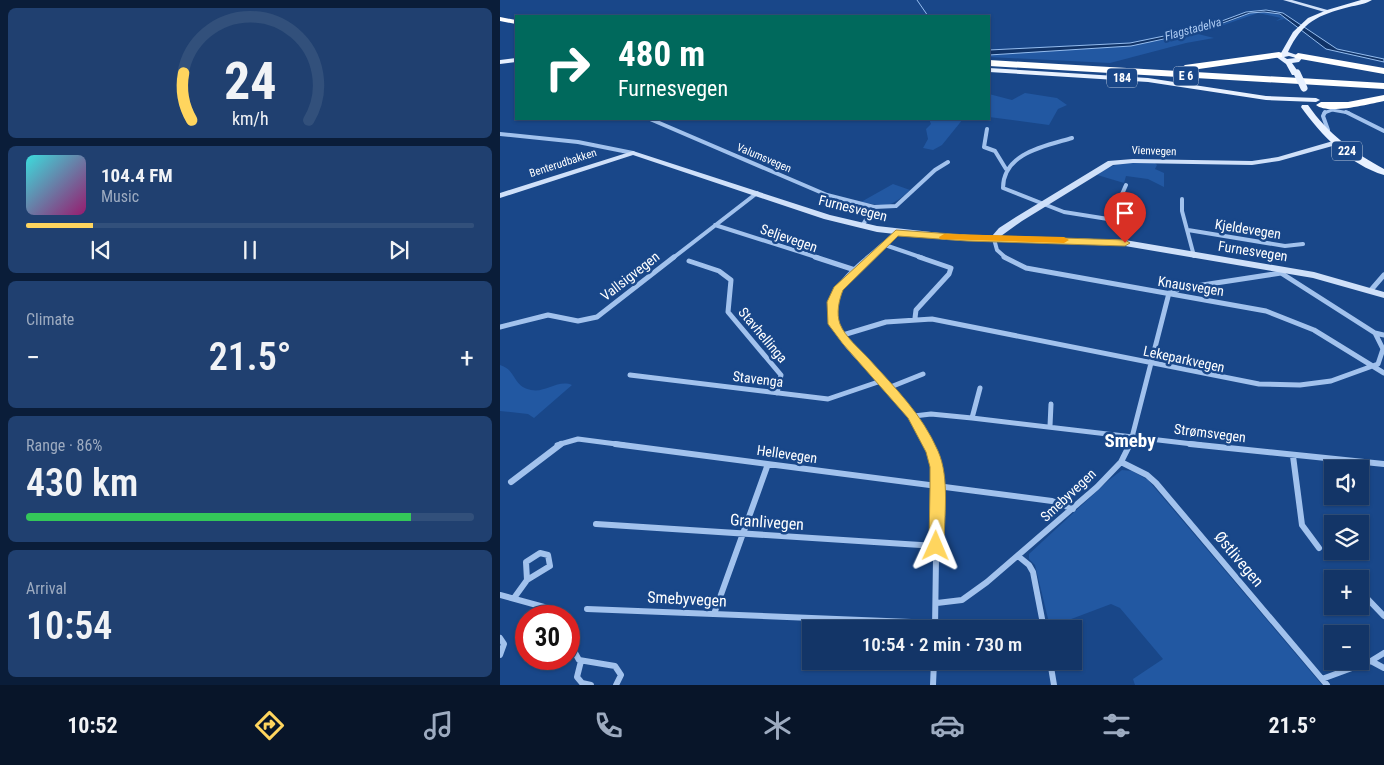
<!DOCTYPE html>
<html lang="en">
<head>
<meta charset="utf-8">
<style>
  :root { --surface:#133567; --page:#204070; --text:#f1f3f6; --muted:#9dabc0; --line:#32507b; --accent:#ffd55e }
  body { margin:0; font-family:"Roboto Condensed",sans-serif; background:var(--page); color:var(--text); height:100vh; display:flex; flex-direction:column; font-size:19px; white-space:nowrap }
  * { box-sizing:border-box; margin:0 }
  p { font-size:16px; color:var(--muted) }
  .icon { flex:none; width:28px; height:28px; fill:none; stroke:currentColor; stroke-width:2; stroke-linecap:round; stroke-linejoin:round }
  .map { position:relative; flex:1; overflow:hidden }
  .side { display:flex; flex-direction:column; gap:8px; padding:8px; background:#0a1d39; width:500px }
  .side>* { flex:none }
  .guide { position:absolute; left:15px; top:15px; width:475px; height:105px; border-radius:0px; box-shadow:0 1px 4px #0004,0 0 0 1px var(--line); background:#00695c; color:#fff; overflow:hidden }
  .tools { position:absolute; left:824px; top:460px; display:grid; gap:10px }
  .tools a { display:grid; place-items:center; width:45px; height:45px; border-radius:0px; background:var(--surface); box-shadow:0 1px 4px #0004,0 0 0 1px var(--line); font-size:25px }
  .speed { position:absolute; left:15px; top:605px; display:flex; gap:10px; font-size:25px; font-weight:700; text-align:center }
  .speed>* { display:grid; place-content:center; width:65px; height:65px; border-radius:50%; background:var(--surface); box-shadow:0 1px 4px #0004,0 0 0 1px var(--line); line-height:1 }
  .speed .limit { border:8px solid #d22; background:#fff; color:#111 }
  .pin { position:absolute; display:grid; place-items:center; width:42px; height:42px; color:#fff; margin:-51px -21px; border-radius:50% 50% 50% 0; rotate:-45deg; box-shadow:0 0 5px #0007 }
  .pin .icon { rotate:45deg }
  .me { position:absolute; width:55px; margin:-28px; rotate:1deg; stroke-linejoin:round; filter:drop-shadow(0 0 4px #0008) }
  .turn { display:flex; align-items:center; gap:18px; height:105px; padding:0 20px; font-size:22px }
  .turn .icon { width:65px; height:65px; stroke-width:2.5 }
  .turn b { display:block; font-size:35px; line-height:42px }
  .big { font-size:38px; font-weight:600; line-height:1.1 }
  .side .tile { flex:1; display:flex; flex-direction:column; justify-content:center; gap:8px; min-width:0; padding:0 18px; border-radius:8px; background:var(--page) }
  .side .dial { align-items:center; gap:0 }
  .dial svg { height:130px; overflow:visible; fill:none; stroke:var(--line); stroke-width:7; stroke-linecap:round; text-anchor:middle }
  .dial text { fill:var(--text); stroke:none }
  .song { display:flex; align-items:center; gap:15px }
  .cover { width:60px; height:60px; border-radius:8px; background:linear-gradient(135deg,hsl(180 70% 55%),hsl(320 70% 35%)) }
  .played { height:5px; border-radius:2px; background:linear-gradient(90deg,var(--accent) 15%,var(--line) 15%) }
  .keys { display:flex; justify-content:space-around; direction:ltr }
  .heat { display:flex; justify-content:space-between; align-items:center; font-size:28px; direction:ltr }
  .charge { height:8px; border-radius:4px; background:linear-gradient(90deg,#34c759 86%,var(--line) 0) }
  .trip { position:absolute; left:302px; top:620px; width:280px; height:50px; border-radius:0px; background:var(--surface); box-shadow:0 1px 4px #0004,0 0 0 1px var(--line); font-weight:600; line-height:50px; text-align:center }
  .dock { display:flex; height:80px; justify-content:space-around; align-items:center; background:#081529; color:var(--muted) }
  .dock .icon { width:35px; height:35px }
  .dock .current { color:var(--accent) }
  .dock b { font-size:22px; color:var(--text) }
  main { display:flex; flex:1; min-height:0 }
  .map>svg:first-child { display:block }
  .green { fill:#2258a2 }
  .water { fill:#103367; stroke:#95bdef }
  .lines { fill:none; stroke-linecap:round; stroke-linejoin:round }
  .stream { stroke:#95bdef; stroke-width:1 }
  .street-far3 { stroke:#a2c2ed; stroke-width:3 }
  .street-far2 { stroke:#a2c2ed; stroke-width:4 }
  .street-far1 { stroke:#a2c2ed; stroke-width:5 }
  .street { stroke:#a2c2ed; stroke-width:6 }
  .secondary { fill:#cfe0f9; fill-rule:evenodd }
  .primary { fill:#e8f1ff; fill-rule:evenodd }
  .highway { fill:#fff; fill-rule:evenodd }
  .primary-bridge { stroke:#e8f1ff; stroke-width:7 }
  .route { fill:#ffd55e; stroke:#a68a3d }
  .slow { fill:#f59e0b }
  .labels { text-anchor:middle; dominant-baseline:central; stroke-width:5; stroke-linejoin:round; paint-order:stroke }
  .far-street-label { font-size:11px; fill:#fff; stroke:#194789 }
  .far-water-label { font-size:12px; font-style:italic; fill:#aeccf4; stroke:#194789 }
  .shield { fill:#194789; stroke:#bac8dc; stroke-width:1 }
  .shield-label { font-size:12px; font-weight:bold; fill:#fff }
  .street-label { font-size:14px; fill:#fff; stroke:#194789 }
  .near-street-label { font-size:16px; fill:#fff; stroke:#194789 }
  .district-label { font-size:19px; font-weight:bold; fill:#fff; stroke:#194789 }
</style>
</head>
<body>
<main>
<section class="side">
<div class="tile dial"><svg viewBox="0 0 100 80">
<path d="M14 69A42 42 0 1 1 86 69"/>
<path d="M14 69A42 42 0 0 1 9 40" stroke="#ffd55e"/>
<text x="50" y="56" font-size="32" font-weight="700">24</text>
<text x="50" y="72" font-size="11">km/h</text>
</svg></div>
<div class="tile">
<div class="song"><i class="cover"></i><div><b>104.4 FM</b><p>Music</p></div></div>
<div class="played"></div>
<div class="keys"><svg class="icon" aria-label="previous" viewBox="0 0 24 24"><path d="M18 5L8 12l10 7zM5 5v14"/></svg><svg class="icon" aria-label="pause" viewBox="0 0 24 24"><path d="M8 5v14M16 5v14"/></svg><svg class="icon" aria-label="next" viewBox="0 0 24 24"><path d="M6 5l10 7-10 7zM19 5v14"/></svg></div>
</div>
<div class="tile"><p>Climate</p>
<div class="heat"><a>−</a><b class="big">21.5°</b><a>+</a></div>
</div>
<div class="tile"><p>Range · 86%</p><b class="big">430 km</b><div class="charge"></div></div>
<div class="tile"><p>Arrival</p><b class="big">10:54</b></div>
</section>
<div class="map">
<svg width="884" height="685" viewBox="0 0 884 685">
  <rect width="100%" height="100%" fill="#194789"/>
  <path class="green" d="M750,13c16,-2 30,-1 42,10l-8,-4 -8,2 5,-3 -23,-5 -60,21 16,4 -28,5 -76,20 -121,-6v-2l4,-1c86,-6 177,-3 257,-41z
    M525,93l32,5 10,7 -9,4 -9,16 -60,-8v-23l23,6z
    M429,119h34l-21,26 -9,5 -10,-2 5,-9 -2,-10 5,-5z
    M620,163h35l2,2 -2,4 9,4v14l-16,-8 -22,-3 -2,7 -30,-9z
    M393,184l17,6c-20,18 -22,17 -49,12z
    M0,365c17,5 12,21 31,25 15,3 27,-11 41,-5l-38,33 -6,-4 -28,-3z
    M622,470l10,1 16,9 174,205h-187l-2,-6 30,-20 -43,-51 -9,-4 -61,23 -15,-62 -6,-6v-5l80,-74z"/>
  <path class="water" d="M766,10l17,3 54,36 47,10v3l-58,-13 -46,-35 -16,-2 -14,1 -49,18 -70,15 -142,9v-5l141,-7 73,-15 43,-16z"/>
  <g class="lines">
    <path class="stream" d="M417,0l11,16"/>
    <path class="street-far3" d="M824,113l8,-3 17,3"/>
    <path class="street-far2" d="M825,112l-2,4 5,14
      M846,112l38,19
      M150,119l177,76 47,12 -12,19
      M487,129l-3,18 11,4 11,18
      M0,134l78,8 55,11
      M572,138c-27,8 -69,15 -69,50l61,24 44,7 4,-2 14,-32
      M682,199v12l12,45
      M374,207l22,-1 39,-36 13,-8
      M215,225l104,33
      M688,230l97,16 18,-2
      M494,239l3,11 9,8
      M385,245l38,13
      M173,258l84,-65
      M367,258l29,-25"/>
    <path class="street-far1" d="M315,257l40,13
      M369,257c-17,14 -37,31 -38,55 0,29 59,74 77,97 9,11 16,23 21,36
      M504,257l22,11 240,43 48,19 70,43
      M189,261l30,10 12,9 -3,32 53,63 -4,18
      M871,290l13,-15
      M415,318l1,-8 33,-36 2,-6 -32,-11
      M0,327l48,-12 30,6 19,-4 77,-60
      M875,333l9,2
      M343,335l43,-13 46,-3 327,65 41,1 31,-4 47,-17 5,-15 -8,-16 -94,-60
      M130,375l198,24 53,-18
      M388,388l35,-14
      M414,416l17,-2 41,4 229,27
      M472,418l8,-30
      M550,426l1,-22
      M57,445l21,-6 46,6
      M630,445l39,-152 14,-5 98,-15v-3"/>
    <path class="street" d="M115,444l437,57 21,8
      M429,444l5,17 3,26 -2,142
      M690,444l194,20
      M793,456l9,69 17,23
      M621,462l26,13 9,8 171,202
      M11,482l50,-38
      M96,524l340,22
      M40,553l8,2 2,11 -23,14 -1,-18z
      M518,556l11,9 4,7 11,57
      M860,591l24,25
      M0,595l55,15 3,6
      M14,598l13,-18
      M437,603l25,-3 25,-18 110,-95 24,-25 9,-18
      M87,609l349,14
      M214,614l54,-150
      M0,638l4,6 -4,11
      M69,642l10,18 36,6 6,9 -5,10
      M81,661l-4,16 5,6 9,2
      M550,661l4,24
      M871,661l13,7
      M822,679l49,-18 13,-8
      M433,685l1,-24"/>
    <path class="secondary" d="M783,0h9l39,11 -3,2z
      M833,141l4,2 -1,2 -57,16 -27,4 -119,-2 -20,2 -91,56 -21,15 124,4 189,32 70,20v6l-71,-20 -188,-32 -176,-6 -72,-8 -53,-13 -191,-64 -133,43v-5l133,-42 197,64 47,11 72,8 43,2 7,-8 17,-11 92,-56 25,-2 119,2 26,-4z"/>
    <path class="primary" d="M861,0h11c-6,4 -15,5 -23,7 -31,8 -47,15 -61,45l15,5 -4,5 -7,1 7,10 -1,2h-6l-6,-11 -11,-8 6,-3 12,-21 15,-14 19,-8zM789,56l7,2 -9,1 -3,-2z
      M16,58v4l-16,2v-4z
      M489,68l159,10 118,18 50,2 4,2 -4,2 -50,-2 -118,-18 -159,-10z
      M802,105h6c20,29 45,47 76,64v6c-34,-10 -63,-40 -83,-68z"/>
    <path class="highway" d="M0,17l16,3v4l-16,-3z
      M779,52l3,1v4l-97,14 -4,-3 4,-3z
      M798,53l86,15v6l-89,-16 -1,-2z
      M489,60l395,23v6l-395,-23z
      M884,95v6c-15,3 -56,14 -68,4l5,-3h27z"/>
    <path class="primary-bridge" d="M797,73l7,15"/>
  </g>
  <path class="route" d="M396,230l71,5 158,5 5,3 -5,3 -158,-5 -69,-5 -55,54c-4,10 -7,23 -3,34 5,13 20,25 29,35 26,29 53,55 69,92 12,27 6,66 6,95l-2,4h-11l-2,-4 1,-59v-20l-4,-15 -18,-34 -65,-74 -15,-20 -1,-22 7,-15z"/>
  <path class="slow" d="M444,234l120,3 5,3 -5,3 -124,-4 -1,-2z"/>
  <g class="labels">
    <g class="far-street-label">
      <text transform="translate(654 151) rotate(2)">Vienvegen</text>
      <text transform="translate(264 158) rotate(23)">Valumsvegen</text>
      <text transform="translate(63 163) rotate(-18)">Benterudbakken</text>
    </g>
    <g class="far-water-label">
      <text transform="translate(693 29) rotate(-15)">Flagstadelva</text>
    </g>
    <g class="shield">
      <rect x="673.5" y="66.5" width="25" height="19" rx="4"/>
      <rect x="607" y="68.5" width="30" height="19" rx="4"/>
      <rect x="832" y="141.5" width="30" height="19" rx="4"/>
    </g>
    <g class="shield-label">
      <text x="686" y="76">E 6</text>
      <text x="622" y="78">184</text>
      <text x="847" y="151">224</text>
    </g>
    <g class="street-label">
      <text transform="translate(353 208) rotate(14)">Furnesvegen</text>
      <text transform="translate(748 229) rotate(9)">Kjeldevegen</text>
      <text transform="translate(289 238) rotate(19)">Seljevegen</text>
      <text transform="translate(753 251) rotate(9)">Furnesvegen</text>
      <text transform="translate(130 276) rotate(-38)">Vallsigvegen</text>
      <text transform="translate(691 286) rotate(9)">Knausvegen</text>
      <text transform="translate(263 335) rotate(50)">Stavhellinga</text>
      <text transform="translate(684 359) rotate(12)">Lekeparkvegen</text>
      <text transform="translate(258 379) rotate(7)">Stavenga</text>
      <text transform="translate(710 433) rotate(7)">Strømsvegen</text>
      <text transform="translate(287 454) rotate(8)">Hellevegen</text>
      <text transform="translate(568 495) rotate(-43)">Smebyvegen</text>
    </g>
    <g class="near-street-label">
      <text transform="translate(267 522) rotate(4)">Granlivegen</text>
      <text transform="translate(739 559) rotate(50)">Østlivegen</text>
      <text transform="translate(187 599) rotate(3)">Smebyvegen</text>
    </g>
    <g class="district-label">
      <text x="630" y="440">Smeby</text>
    </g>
  </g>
</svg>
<div class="tools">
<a><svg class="icon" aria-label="sound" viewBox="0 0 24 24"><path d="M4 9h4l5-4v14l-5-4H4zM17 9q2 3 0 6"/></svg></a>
<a><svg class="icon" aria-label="layers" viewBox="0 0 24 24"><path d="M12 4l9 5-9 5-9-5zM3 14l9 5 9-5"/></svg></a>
<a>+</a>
<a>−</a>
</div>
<div class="speed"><div class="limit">30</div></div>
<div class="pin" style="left:625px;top:243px;background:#d93025"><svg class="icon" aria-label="arrive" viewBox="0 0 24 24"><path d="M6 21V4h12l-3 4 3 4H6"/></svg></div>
<svg class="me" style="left:436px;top:546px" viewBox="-20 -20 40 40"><path d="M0-17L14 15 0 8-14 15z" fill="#ffd55e" stroke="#fff" stroke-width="4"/></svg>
<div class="trip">10:54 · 2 min · 730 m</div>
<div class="guide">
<div class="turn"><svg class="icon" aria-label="right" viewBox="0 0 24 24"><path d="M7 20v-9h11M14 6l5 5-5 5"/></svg><div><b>480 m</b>Furnesvegen</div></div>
</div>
</div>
</main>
<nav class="dock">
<b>10:52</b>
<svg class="icon current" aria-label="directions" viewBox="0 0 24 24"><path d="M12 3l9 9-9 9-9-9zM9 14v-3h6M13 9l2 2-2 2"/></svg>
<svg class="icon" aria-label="music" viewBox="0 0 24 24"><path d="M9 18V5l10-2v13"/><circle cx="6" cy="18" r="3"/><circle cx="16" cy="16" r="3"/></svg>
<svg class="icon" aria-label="phone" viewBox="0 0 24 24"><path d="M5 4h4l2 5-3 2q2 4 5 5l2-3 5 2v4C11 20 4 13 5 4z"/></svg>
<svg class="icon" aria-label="climate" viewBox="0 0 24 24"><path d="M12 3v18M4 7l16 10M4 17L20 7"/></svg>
<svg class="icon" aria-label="car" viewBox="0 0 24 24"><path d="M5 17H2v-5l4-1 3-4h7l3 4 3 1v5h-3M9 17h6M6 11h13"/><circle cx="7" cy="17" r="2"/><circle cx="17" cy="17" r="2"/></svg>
<svg class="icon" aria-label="filters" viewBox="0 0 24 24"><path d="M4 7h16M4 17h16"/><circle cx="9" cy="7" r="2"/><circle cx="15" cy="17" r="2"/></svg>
<b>21.5°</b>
</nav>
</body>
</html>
